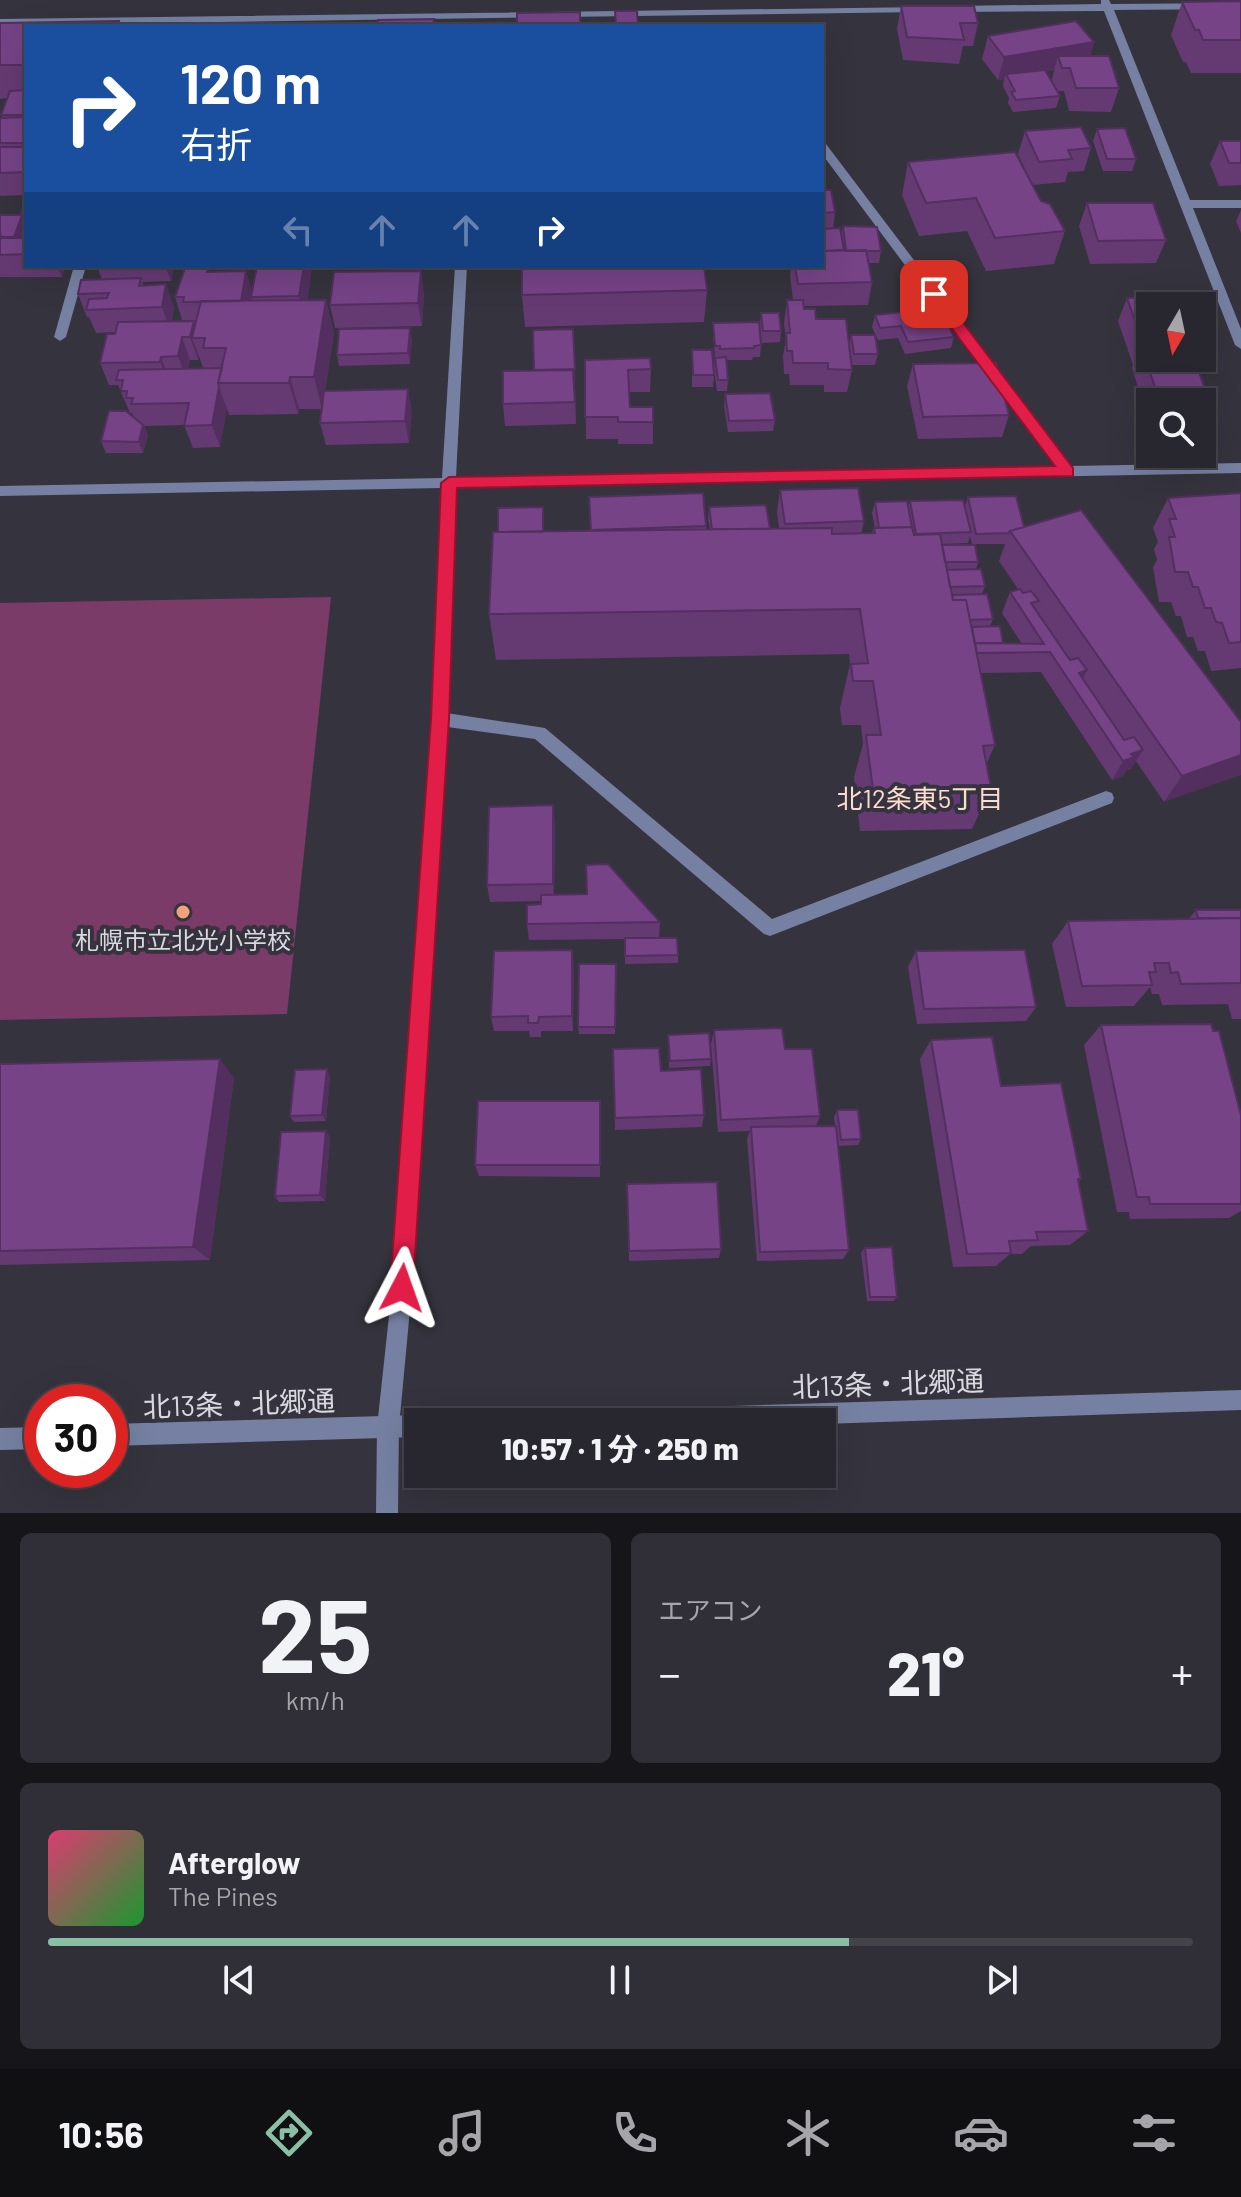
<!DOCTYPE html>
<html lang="ja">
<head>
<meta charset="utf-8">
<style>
  :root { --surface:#28262e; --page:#302e36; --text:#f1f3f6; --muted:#a5a5aa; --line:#44434a; --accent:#8abfa5 }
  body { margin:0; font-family:Barlow,"Noto Sans JP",sans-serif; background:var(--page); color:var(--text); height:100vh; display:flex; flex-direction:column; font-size:30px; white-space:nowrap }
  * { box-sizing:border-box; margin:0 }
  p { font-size:26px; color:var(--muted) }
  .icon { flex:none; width:44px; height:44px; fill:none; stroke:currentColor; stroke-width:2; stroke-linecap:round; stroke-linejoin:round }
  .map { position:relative; height:1513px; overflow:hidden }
  .panel { display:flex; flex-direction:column; gap:20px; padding:20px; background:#161519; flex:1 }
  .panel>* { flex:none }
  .guide { position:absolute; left:24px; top:24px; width:800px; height:244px; border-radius:0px; box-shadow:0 8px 32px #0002,0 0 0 2px var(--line); background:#1a4fa0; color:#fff; overflow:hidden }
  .needle { width:52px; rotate:189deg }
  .tools { position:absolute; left:1136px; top:292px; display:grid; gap:16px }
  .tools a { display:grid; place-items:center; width:80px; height:80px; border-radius:0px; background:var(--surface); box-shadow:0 8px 32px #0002,0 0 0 2px var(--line); font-size:40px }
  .speed { position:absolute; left:24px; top:1384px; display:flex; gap:16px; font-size:40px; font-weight:700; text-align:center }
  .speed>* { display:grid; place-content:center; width:104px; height:104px; border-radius:50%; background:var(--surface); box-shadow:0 8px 32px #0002,0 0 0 2px var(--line); line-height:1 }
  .speed .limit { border:12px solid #d22; background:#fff; color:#111 }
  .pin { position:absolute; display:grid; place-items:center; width:68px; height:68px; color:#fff; margin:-34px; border-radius:16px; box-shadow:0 4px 12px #0006 }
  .me { position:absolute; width:88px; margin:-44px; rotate:4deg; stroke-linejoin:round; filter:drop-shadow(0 0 6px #0008) }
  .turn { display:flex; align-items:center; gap:28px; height:168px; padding:0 24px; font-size:36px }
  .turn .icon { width:104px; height:104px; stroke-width:2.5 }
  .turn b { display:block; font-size:56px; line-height:68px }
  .lanes { display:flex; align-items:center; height:76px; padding:0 24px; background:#0003; justify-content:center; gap:40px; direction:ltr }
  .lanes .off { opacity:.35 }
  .big { font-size:60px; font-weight:800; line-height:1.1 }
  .panel .widget { flex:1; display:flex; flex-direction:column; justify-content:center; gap:12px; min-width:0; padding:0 28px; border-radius:12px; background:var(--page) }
  .panel .dial { align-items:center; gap:0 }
  .dial b { font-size:104px; line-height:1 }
  .song { display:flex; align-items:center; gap:24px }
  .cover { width:96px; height:96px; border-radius:12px; background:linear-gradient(135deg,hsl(340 70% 55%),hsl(130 70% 35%)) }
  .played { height:8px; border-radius:4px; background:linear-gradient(90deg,var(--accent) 70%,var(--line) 70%) }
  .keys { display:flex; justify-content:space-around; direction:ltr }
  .heat { display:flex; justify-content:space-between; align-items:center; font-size:44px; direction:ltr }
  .panel .tiles { flex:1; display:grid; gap:20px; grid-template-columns:1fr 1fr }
  .widget:last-child { grid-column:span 2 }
  .trip { position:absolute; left:404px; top:1408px; width:432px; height:80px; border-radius:0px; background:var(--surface); box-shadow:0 8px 32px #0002,0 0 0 2px var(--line); font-weight:800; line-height:80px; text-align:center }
  .tab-bar { display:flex; height:128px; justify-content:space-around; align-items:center; background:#100f12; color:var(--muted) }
  .tab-bar .icon { width:56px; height:56px }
  .tab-bar .active { color:var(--accent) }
  .tab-bar b { font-size:36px; color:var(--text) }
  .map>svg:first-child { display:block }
  .green { fill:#7a3b68 }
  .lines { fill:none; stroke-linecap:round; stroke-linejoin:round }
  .service { fill:#7680a2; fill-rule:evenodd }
  .minor { fill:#7680a2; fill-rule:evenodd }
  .tertiary { fill:#7680a2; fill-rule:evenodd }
  .wall { fill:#653a73; fill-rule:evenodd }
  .shaded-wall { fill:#522f5e }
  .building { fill:#754386; stroke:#522f5e; stroke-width:2 }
  .route { fill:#e11d48; stroke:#92132f; stroke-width:2 }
  .poi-dot { fill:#f1a17c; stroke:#35333d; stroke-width:3 }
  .labels { text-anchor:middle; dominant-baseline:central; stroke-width:8; stroke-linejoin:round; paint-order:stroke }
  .poi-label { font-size:24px; fill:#d9d8de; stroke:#35333d }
  .neighbourhood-label { font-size:26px; fill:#fcdcce; stroke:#35333d }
  .near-street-label { font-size:28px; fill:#d9d8de; stroke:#35333d }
</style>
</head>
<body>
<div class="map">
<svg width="1241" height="1513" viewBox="0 0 1241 1513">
  <rect width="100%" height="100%" fill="#35333d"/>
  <path class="green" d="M331,597l-44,417 -287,6v-417z"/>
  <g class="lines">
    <path class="service" d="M440,712l105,16 227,191 334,-128 6,2 2,5 -2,5 -342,133 -6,-2 -229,-195 -95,-13 -6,-2 -2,-5 2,-5z"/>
    <path class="minor" d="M1101,0h8l2,4 130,-1v6l-127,1 76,190h51v8h-48l48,121v20l-6,-4 -131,-334 -151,1 -5,-3 5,-3 148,-2z
      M926,7v4l-4,1 -922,13v-6z
      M822,143l4,1 244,322 171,-3v10l-786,15 -7,231 -36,569 -13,139 -1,86h-22l1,-86 15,-139 40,-569 9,-231 -441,8v-10l442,-8 13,-212h12l-11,211 599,-11 -233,-312z
      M74,266h12l-20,71 -6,4 -6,-4z"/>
    <path class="tertiary" d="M1241,1390v20l-419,14 -295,-2 3,-7 7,-3z
      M418,1415l9,7h-9v15l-308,9v-22z
      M42,1427v22l-42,1v-22z"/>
  </g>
  <path class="wall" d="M1241,1v72h-50l-5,-11h-3l-12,-27 11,-33z
    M901,6l77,17 -5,23h-10l-4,18 -56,-4 -6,-31z
    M0,23l26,3v169l-26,1v-78h2l-1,-3 6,-17 -7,1z
    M988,36l106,6 -4,14 29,32 -8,24 -42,-1 -5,-20h-7l3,5 -4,12 -43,4 -5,-9 1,-5 -6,-12 1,-7 -6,1 -16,-21zM1054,70l-2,9 1,5 -7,-12z
    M1097,129l39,30 -4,12h-29l-10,-30z
    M1025,131l66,17 -7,23 -16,1 -3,10 -32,3 8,16 24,30 -11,33 -68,7 -19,-40 -48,5 -17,-41 6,-33 122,18 -12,-26z
    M1220,141h21v44l-22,1 -9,-22z
    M822,178l13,34 -2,16 8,7 2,-9 38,25 -2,12h-11l4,19 -4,23 -64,1v3l12,10 36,51 -5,22h-23v-7h-34l-1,-11h-5l-1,-18 3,-17 -2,-16 3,-23h6l-3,-25 1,-9h31z
    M26,199v30l-3,9h3v28h39l-3,11h-62v-62h21v-2z
    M1087,203l79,37 -10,23 -66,1 -11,-38z
    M1241,210v23l-5,-12z
    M97,266h83h-6l-3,15 -29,1 2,4 30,21 -2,14h17v-1h-7l-7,-23 35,-25 36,-1 6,21 5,-26h55l-5,34h19l8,33 -9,58 87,20 -3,32 -83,2 -6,-22 2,-14h-23l-1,5 -69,1 -2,-6 -7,38 -27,1 -9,-23 -40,1 4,10 -5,17h-37l-5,-12 33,-24 -2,-4h-2l-12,-28h-9l-9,-22 15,-31 -19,1 -7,-16h-2l-9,-23 24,-14zM199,356l4,12 -15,1 2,-9h8z
    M707,290l-3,32 -179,5 -3,-32z
    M424,293l-2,33 -87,2 -5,-23z
    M1127,298l23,8v52h49l-3,6 18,50 -11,22 -1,-34h-52v24l-18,-58 1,-3 -15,-44z
    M761,313l20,18 -1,11 -18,1 -2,-18z
    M875,315l79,22 -3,11 -46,6 -7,-16 -20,2 -6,-13z
    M713,323l48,22 -1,12h-7l-1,3h-26l2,20 -1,11h-10l-3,-22 1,-11 4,-1h-4l-2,-23z
    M573,329l3,95 -71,2 -2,-22z
    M851,335l27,19 -3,11h-23l-3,-19z
    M412,339l-2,25 -71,2 -2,-11z
    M692,350l22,25 -1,12h-21z
    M585,360l66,9 -1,23h-21l1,15 23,15v22h-35v-5h-32z
    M913,364l96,51 -7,22 -84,2 -11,-53z
    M725,394l50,26 -2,11 -45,1 -4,-26z
    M780,490l84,31 -3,13 11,-1 2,-5h1l-3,-15 3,-11 33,5 2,-6 55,5 3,-9 56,30 217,195 -77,80 -28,-41 -5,8 -5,1 -3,6 -11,4 -71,-108 -60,1 14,72 -9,20 5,23 -19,41 -112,2 -6,-54 9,-33 -2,-19h-19l-2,-17 10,-44 -1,-10 -353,6 -7,-46 101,-83 -1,-34 117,29v3h4l-2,-11 1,-11 61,22 9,-1 -2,-16zM970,536l2,8h33l-6,17 19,28 -8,3 -8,21 20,31 -19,-1 -13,-17 3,-7 -11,-25 3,-8 -9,-17 2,-7 -36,-17v-1l26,-1z
    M1241,493v175l-30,3 -6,-20h-7l-5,-14h-6l-6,-21h-5l-5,-14h-12l-6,-35 4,-7 -3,-11 4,-7 -5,-14 15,-30z
    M555,823l-1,71 106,28 -1,16 19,17v8l-53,1v-25l-96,1 -2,-16 14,-20v-3l-51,1 -3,-17z
    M1196,910h45v109h-9l-4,-15 -66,1 -3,-11h-7l-2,-7 -16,19 -68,1 -14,-63 16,-23 121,-2z
    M916,951l120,56 -10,14 -109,3 -9,-57z
    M616,964l-1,70h-36l-1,-7z
    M574,966l-1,65h-32v6h-11l-1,-6h-35l-3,-14z
    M1101,1025l140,90v96l-12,7 -99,1 -1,-7h-12l-33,-167z
    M714,1030l71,19 35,67 -4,10h19l-1,-9 3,-7 24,29 -3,6 -20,1 11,104 -6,9 -86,2 -10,-122 3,-8 -32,1 -7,-88z
    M668,1035l43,24 -1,7 -41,2z
    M931,1040l70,46 80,93 -3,3 10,49 -18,14 -39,1 -9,8h-12l-14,12 -43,1 -33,-208z
    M613,1049l48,22 43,44 -2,12 -87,3z
    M0,1064l234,14 -24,182 -210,5z
    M330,1076l-4,45 -32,1 -4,-6z
    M600,1101v76l-121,-1 -4,-11z
    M326,1131l4,6 -5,64 -46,1 -4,-6z
    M627,1184l94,65 -2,9 -90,3z
    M865,1248l32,49 -4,4h-26l-6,-49z"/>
  <path class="shaded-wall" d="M1094,42l-7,23 -29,-9 -4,14 -46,9 -2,-5 -2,5 -6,1 6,-23z
    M22,215l4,10v4l-7,19 -5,-11z
    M57,266h8l-3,11z
    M165,266h9l-3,15z
    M304,266h8l-7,53 -6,-23z
    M246,271l7,23 -5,30 -7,-23z
    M421,271l3,22 -2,33 -4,-23z
    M166,284l8,23 -4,23 -8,-23z
    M326,300l8,33 -12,76 -8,-32z
    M194,321l5,17h-7l7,18 -1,4 -8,-23z
    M410,328l2,11 -2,25 -2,-11z
    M182,337l8,23 -4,19 -8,-23z
    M161,357l8,22v5l-9,-22z
    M290,377l9,32 -1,5 -9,-31z
    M219,387l8,22 -7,38 -8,-22z
    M408,389l4,22 -3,32 -4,-22z
    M143,425l5,11 -5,17 -4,-11z
    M1087,670l-10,20 2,-17z
    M1143,750l-12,19 -5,1 -3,6 -11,4 11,-19 8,-7z
    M1241,755v20l-77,27 18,-26z
    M553,805l2,18 -1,77 -1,-16z
    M572,950l2,16 -1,65 -1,-15z
    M220,1059l14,19 -24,182 -17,-13z
    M327,1069l3,7 -4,45 -4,-6z
    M326,1131l4,6 -5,64 -5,-6z"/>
  <path class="building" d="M1241,1v39h-38l-4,-10h-4l-13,-28z
    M901,6h73l4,17h-18l4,17 -57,-3z
    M615,11h22l1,15h-50l28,-1z
    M580,12v14h-63v-13z
    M434,19l-1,7h-56l1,-6z
    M119,21l-1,5h-92v39h-26v-42z
    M1076,21l18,21 -90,15 -16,-21z
    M1058,56h51l10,32h-43l-6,-20h-8z
    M1045,70l15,26 -44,4 -5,-8 4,-1 -9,-17z
    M26,90v25h-25l9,-24z
    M26,117v26h-26v-25z
    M1081,127l10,21 -23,2 4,9 -33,3 -14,-31z
    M1125,128l11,31h-29l-10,-30z
    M1220,141h21v22h-12z
    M0,147h26v25l-26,1z
    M1015,152l26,49 9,3 15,27 -70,7 -19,-40 -50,5 -18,-41z
    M822,178h1l3,12h5l4,22 -13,1z
    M26,199v14h-5z
    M1087,203h66l13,37 -68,1z
    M0,215h22l-8,22h-10l-2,1 -2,-5z
    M843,226l34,1 4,24h-35z
    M840,228l4,22 -22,1v-22z
    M0,238h26v16l-26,1z
    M866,250l6,32 -74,2 -3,-18h27v-15z
    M257,266h47l-5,30 -48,1z
    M522,266h182l3,24 -185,5z
    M185,268h24l-2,4 39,-1 -5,30 -58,1 1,-5h-9z
    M421,271l-3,32 -88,2 4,-33z
    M141,278l-2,8 27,-2 -4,23 -76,3 3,-11 18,-1 2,-5 -31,1 3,-14z
    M1167,297l3,9h-20v37h-7l-16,-45z
    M326,300l-12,77h-24l-1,6h-71l8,-35h-23l2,-10h-13l9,-37z
    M787,300h16l1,9h11l1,10h30l6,51 -24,-1v-6h-35l-1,-12h-5l-1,-18h4z
    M941,308l13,29 -46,5 -7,-16 -21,2 -5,-13z
    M761,313h18l2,18h-18z
    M194,321l-4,16h-8l-4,19 -17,1 -1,5 -60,1 7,-29h8l3,-12z
    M759,322l2,23 -7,1v2l-34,1v-3h-5l-2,-23z
    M410,328l-2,25 -71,2 2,-26z
    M573,329l2,40 -41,1 -1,-40z
    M1202,331l4,11h-4z
    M851,335h24l3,19h-24z
    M1141,346h9v12h44l20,56h-12v-12h-42z
    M692,350h20l2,25h-21z
    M726,357l2,23h-10l-3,-22z
    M650,358l1,11 -23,1 2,37h23v15h-35v-5h-33v-57z
    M996,363l13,52 -86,2 -10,-53z
    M222,368l-4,15 1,4 -7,38 -28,1 5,-23 -58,1 2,-6h-7l1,-7h-6l2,-11h-7l3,-10z
    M573,370l2,32 -72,2v-33z
    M408,389l-3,32 -85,2 4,-32z
    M770,393l5,27 -46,1 -4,-27z
    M109,411h17l17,14 -4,17 -38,-1z
    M858,488l6,33 -79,3 -5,-34z
    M703,493l3,33 -115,4 -2,-33z
    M1241,493v149l-12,1 -7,-20 -6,-1 -5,-14h-6l-7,-21h-5l-5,-15h-13l-6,-35h6l-6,-18h7l-8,-21z
    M1016,496l8,31 -14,4 -1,2 -33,1 -8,-37z
    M963,500l8,32 -55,2 -6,-33z
    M907,501l5,26 -33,1 -4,-26z
    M766,505l4,24h-58l-3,-22z
    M543,507v25h-45v-24z
    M1081,510l160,212v33l-59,21 -172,-245z
    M912,527l2,8 26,-1 13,66h13l29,145 -12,1 8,42 -118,2 -7,-55h15l-8,-54h-20l-2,-17 17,-1 -8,-54 -371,5 4,-82 339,-4v6l43,-1 -1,-5z
    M942,545h33l3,17h-33z
    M981,569l4,17 -35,1 -3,-17z
    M1020,589l3,4 8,-2 8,10 -8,2 39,57 8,-2 9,12 -8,3 45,67 10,-3 9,13 -12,4 3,3 -11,4 -73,-109 -73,1 -2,-10 69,1 -34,-52z
    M987,594l6,25 -23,1 -4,-20h-13l-1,-5z
    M1000,626l3,17h-28l-3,-16z
    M553,805v79l-66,1 2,-78z
    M608,864l52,58 -133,2v-19l14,-1v-9l46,-1 -1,-29z
    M1196,910h45v8h-43z
    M1241,918v65l-60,1 -3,-12 -7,1 -2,-10h-15l2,9h-7l3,13 -70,1 -14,-65z
    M625,938h52l1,17 -53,1z
    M572,950v66l-33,1 -1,6h-10v-7l-37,1 3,-66z
    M1025,950l11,57 -112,2 -8,-58z
    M579,964h37l-1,63h-37z
    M1211,1024l2,7h6l22,84v89h-91l-1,-7h-12l-36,-172z
    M782,1028l3,21h27l8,67 -99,4 -7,-90z
    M709,1033l2,26 -41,2 -2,-26z
    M992,1037l9,49 60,-3 20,96h-3l10,52 -52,1 2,8 -29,1 2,12 -44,1 -36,-214z
    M659,1048l2,23 40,-2 3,46 -89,3 -2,-69z
    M220,1059l-27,188 -193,4v-187z
    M327,1069l-5,46 -32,1 5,-46z
    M478,1101h122v64h-125z
    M837,1110h21l3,29 -20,1z
    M836,1126l13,124 -89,2 -9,-125z
    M326,1131l-6,64 -45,1 6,-64z
    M717,1182l4,67 -92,2 -2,-67z
    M892,1247l5,50h-27l-5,-49z"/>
  <path class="route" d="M934,289l5,2 134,177v8l-616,12 -8,231 -36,569 -3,8 -8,4 -8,-4 -4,-8 41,-569 10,-236 8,-6 606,-11 -126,-168v-7z"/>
  <circle class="poi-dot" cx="183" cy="912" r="8"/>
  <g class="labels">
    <g class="poi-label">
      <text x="183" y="939">札幌市立北光小学校</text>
    </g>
    <g class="neighbourhood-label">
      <text x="920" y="797">北12条東5丁目</text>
    </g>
    <g class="near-street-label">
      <text transform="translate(888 1383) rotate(-2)">北13条・北郷通</text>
      <text transform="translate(239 1403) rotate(-2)">北13条・北郷通</text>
    </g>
  </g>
</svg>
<div class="tools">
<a><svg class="needle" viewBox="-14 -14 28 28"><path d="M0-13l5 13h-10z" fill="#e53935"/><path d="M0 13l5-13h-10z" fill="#a5a5aa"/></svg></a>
<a><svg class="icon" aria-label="search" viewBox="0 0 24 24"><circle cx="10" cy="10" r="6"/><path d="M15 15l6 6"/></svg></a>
</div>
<div class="speed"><div class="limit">30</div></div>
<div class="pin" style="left:934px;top:294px;background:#d93025"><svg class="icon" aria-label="arrive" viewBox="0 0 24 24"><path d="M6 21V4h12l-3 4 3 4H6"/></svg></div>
<svg class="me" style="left:402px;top:1288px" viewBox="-20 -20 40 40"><path d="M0-17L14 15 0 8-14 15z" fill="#e11d48" stroke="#fff" stroke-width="4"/></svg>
<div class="trip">10:57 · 1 分 · 250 m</div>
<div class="guide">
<div class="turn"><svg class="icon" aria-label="right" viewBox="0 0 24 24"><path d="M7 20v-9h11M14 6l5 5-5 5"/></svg><div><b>120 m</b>右折</div></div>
<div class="lanes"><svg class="icon off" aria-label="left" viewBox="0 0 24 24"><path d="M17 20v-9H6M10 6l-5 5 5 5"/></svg><svg class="icon off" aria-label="ahead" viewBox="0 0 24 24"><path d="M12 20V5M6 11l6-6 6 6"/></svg><svg class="icon off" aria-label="ahead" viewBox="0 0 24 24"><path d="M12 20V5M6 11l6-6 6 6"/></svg><svg class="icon" aria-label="right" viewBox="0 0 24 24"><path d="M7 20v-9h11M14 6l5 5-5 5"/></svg></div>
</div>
</div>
<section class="panel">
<div class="tiles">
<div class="widget dial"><b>25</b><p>km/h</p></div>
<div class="widget"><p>エアコン</p>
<div class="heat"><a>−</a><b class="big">21°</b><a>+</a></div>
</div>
<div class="widget">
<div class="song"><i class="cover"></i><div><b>Afterglow</b><p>The Pines</p></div></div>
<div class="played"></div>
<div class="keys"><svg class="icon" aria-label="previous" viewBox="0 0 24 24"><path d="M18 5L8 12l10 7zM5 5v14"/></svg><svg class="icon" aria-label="pause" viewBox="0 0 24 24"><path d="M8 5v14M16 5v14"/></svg><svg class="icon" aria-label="next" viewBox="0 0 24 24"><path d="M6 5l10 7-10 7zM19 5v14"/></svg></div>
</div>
</div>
</section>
<nav class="tab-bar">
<b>10:56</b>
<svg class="icon active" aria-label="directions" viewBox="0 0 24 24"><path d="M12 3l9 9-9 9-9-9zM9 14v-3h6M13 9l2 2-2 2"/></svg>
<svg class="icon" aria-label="music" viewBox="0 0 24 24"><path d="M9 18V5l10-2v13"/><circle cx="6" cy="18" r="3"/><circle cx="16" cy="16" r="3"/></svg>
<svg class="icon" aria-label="phone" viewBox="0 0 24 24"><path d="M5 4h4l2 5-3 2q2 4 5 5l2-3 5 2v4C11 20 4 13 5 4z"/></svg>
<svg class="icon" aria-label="climate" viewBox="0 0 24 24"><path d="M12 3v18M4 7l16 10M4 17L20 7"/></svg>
<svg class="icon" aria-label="car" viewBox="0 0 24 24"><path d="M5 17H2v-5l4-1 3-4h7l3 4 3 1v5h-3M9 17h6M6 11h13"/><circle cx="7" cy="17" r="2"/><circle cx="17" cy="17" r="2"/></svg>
<svg class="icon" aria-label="filters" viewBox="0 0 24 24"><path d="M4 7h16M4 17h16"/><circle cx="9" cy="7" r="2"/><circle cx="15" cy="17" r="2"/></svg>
</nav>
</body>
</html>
